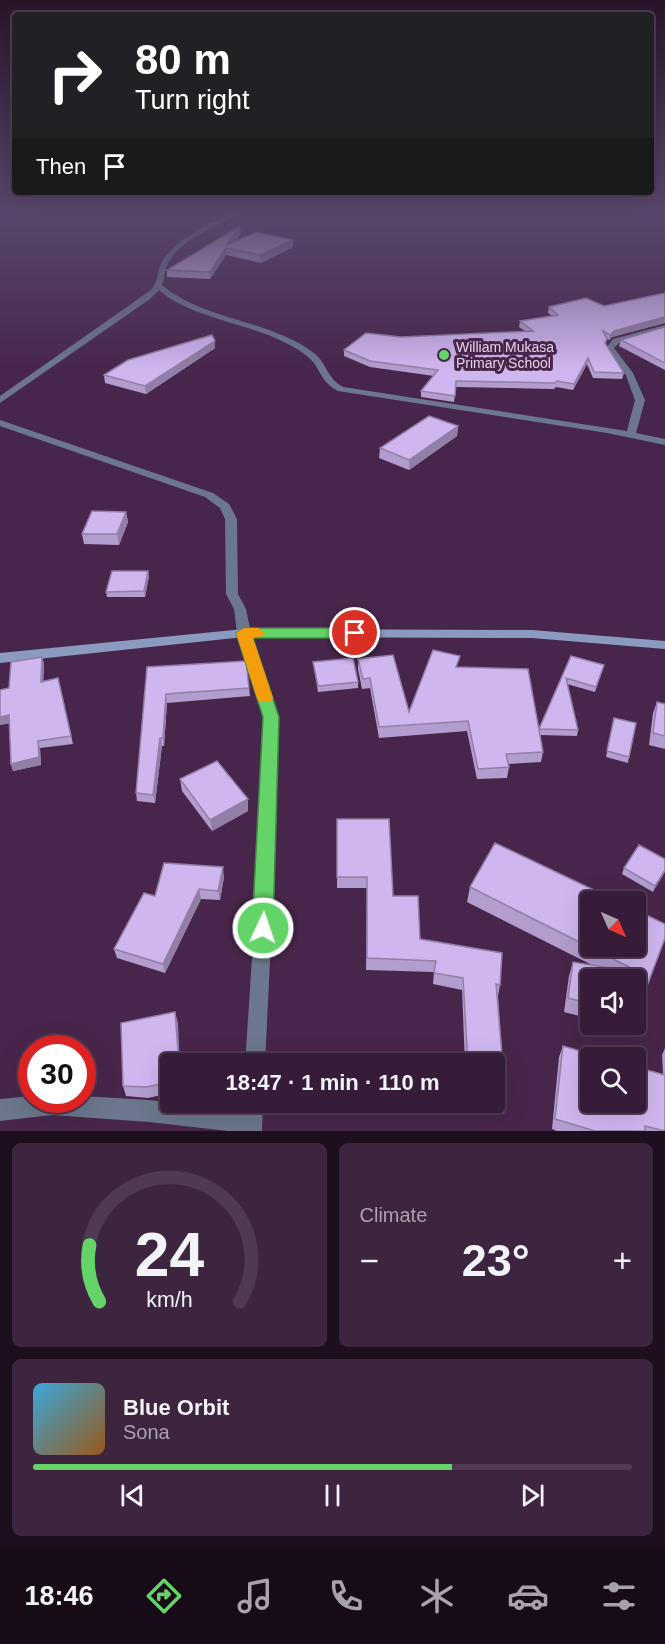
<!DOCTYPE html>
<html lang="en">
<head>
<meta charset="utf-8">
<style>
  :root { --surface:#361c38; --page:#3d2540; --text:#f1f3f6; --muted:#aaa1ae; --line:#503a53; --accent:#64d468 }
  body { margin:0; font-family:Helvetica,sans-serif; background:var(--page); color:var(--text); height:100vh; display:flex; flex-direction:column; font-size:22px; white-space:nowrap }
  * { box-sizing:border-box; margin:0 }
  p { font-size:20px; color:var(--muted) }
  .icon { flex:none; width:33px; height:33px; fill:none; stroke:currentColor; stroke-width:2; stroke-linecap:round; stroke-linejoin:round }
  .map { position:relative; height:1131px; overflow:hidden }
  .side { display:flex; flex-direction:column; gap:12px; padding:12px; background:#1e0f1f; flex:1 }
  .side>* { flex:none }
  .top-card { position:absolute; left:12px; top:12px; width:642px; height:183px; border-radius:6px; box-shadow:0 6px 24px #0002,0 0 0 2px var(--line); background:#202124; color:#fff; overflow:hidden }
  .needle { width:39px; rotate:135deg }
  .buttons { position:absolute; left:580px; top:891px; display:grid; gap:12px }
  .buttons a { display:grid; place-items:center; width:66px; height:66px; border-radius:6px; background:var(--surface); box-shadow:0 6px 24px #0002,0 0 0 2px var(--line); font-size:30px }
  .speed { position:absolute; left:18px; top:1035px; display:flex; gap:12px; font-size:30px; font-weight:700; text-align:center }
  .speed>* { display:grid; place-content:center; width:78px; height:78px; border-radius:50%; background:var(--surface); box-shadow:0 6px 24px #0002,0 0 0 2px var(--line); line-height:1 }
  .speed .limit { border:9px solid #d22; background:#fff; color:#111 }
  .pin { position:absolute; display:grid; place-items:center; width:51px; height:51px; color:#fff; margin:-26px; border:3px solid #fff; border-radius:50%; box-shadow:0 2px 6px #0007 }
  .me { position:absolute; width:66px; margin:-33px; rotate:3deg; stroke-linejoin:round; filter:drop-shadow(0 0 4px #0008) }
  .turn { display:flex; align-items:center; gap:21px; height:126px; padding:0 24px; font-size:27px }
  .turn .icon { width:78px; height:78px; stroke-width:2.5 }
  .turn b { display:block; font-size:42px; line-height:51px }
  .then { display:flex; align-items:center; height:57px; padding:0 24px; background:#0003; gap:12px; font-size:22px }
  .big { font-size:45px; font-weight:600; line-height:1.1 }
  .side .card { flex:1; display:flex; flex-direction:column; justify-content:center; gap:9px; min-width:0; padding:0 21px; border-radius:9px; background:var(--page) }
  .side .dial { align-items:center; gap:0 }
  .dial svg { height:156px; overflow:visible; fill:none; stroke:var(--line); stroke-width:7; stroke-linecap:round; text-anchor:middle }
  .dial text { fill:var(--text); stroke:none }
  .song { display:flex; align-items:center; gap:18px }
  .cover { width:72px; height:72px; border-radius:9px; background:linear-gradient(135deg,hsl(200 70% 55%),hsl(30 70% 35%)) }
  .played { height:6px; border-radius:3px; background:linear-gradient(90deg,var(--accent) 70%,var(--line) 70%) }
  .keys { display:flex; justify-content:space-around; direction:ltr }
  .heat { display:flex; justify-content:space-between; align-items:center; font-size:33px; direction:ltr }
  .side .tiles { flex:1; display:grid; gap:12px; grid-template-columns:1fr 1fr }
  .card:last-child { grid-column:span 2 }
  .trip { position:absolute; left:160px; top:1053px; width:345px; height:60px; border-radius:6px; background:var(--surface); box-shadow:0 6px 24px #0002,0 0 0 2px var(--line); font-weight:600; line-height:60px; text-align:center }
  .tabs { display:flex; height:96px; justify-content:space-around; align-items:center; background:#160b16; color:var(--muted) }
  .tabs .icon { width:42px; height:42px }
  .tabs .on { color:var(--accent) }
  .tabs b { font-size:27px; color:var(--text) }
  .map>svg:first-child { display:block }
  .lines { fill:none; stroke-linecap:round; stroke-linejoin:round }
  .minor { fill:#6c778d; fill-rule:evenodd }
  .secondary { fill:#8a9bbf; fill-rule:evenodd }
  .wall { fill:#b29dce }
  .shaded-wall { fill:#917fa7 }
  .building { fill:#cfb6ef; stroke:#917fa7; stroke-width:1.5 }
  .route { fill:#64d468; stroke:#418a44; stroke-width:1.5 }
  .slow { fill:#f59e0b }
  .poi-dot { fill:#64d468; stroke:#48264b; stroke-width:2 }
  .labels { text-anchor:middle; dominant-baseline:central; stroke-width:6; stroke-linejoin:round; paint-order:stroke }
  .far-poi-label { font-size:14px; fill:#e6d0e7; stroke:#48264b; text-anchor:start }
</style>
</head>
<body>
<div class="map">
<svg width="665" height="1131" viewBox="0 0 665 1131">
  <rect width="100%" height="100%" fill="#48264b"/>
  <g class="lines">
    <path class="minor" d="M234,211h8c-24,17 -59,25 -74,52 -4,7 -3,15 -6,22 39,33 96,34 140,60 6,4 13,8 18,14 8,11 10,21 23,28l284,44 8,-31 -10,-27 -19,-25 7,-9 52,-14v5l-46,13 -5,5 19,25 12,27 -9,33 29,6v6l-58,-12 -269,-42c-14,-7 -16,-16 -24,-28 -7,-9 -20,-16 -30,-21 -37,-19 -96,-25 -125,-52l-9,9 -150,104v-7l151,-106c8,-9 6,-21 12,-30 16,-24 46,-35 71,-49z
      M0,420l213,73 16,11 8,15 1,75 8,15 5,24 27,84 -2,122 -11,225h-20l15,-225 4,-122 -27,-84 -3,-24 -8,-15 -1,-75 -5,-11 -15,-11 -205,-71z
      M32,1096v4h50v-4l67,4 93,11v-9h21l-1,29h-34l-79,-9 -97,-7 -52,6v-22z"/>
    <path class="secondary" d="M244,629l288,1 133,11v8l-133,-11 -288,-1 -244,26v-10z"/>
  </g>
  <path class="wall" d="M241,233l-6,9 58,5 -32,16 -35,-8 -16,24 -43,-2v-7z
    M665,293v30l-53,14 -3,3 -2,-1 -1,5 18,29 -2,6 -29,-1 -6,-14 -14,26 -17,-3 -2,2 -98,-2 -2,15 -33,-5v-6l13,-15 -64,-9 -26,-11v-6l57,-13 124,-6 -6,-4 1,-6 32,-5 -4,-3 1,-6 55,-1z
    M665,327v43l-46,-24 2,-6z
    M215,348l-69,46 -41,-11 -1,-8z
    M458,426l-1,10 -48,34 -30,-12 1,-10z
    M126,512l2,10 -9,23 -35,-1 -2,-10z
    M148,571l1,5 -4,21h-38l-1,-5z
    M571,656l33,9 -9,27 -28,-8 11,46 -1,6 -37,-1 3,17 -2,10 -33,2 1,3 -2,11 -30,1 -10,-48 -88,7 -9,-50 -8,1 -4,-20v-10l51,53 130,17z
    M42,657l2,7 -1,17 15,-3 15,66 -33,4 1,17 -28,6 -2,-7 -2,-41 -9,2v-35l9,-2z
    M313,662l45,20v6l-40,4z
    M147,667l102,21 1,8 -83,7 -3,43h-2l-7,57 -18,-2 -1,-8z
    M657,702l8,2v45l-16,-4 4,-32z
    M614,718l15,39 -1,6 -22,-6z
    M180,779l68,32 -36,20 -30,-40z
    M337,819l56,77 27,43 80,46 -2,11 8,108 -2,10 -36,-2 -1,-10h28v-38h-30l-3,-74 -29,-6 1,-12 -68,-2 1,-82h-30z
    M665,859l-12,33 -31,-18 2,-6z
    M224,877l-4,23 -19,-1 -36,74 -48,-15 -3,-9 41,-53z
    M470,887l166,59 8,48 -1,24 -6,14 -27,-8h26v-44h-45v39l-27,-7 5,-36 4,-14 19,3 -125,-63z
    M178,1023l-7,41v29l-23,5 -22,-2 -3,-10z
    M563,1046l100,28 -1,-19 3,-7v83h-108l-5,-2 7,-72z"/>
  <path class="shaded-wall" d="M240,226l1,7 -11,16 -3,-4z
    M293,240v7l-32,16 -1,-8z
    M226,248v7l-16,24v-7z
    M665,317l-1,6 -52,14 -3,3 1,-5 4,-4z
    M215,341v7l-69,46 -1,-8z
    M588,358l-1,6 -14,26 1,-6z
    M458,426l-1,10 -48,34v-10z
    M126,512l2,10 -9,23 -2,-11z
    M148,571l1,5 -4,21 -1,-6z
    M42,657l2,7 -1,25 -2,-7z
    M166,694l1,9 -3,43 -1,-8z
    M9,715l2,8 -11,2v-8z
    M160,738l2,8 -7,57 -2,-8z
    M38,741l2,7 1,17 -28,6 -2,-7z
    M248,799v12l-36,20 -2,-11z
    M223,867l1,10 -4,23 -2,-9z
    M665,870v2l-12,20 2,-6z
    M199,889l2,10 -36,74 -2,-9z
    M175,1012l3,11 2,41h-1z"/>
  <path class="building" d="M240,226l-13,19 29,-13 37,8 -33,15 -34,-7 -16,24 -43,-2z
    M665,293v24l-51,14 -4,4 -7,-4 4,8 -2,4 19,30 -30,-1 -6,-14 -14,26 -17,-3 -2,2 -99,-2 -1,15 -34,-5 17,-21 -68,-9 -26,-11 22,-17 35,4 132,-6 -13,-10 38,-6 -9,-8 37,-9 18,8z
    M665,327v36l-44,-23z
    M212,335l3,6 -70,45 -41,-11 24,-15z
    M429,416l29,10 -49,34 -29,-12z
    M92,511l34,1 -9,22h-35z
    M112,571h36l-4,20 -38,1z
    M433,650l27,6 -4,11 72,2 15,83 -37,2 3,13 -31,2 -10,-48 -89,6 -9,-49 -7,1 -5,-20 35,-4 16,57z
    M571,656l33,9 -8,22 -30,-9 12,52 -39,-1z
    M42,657l-1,25 17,-4 13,58 -33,5 1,16 -28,7 -2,-49 -9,2v-27l9,-2 2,-26z
    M353,658l5,24 -40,4 -5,-24z
    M246,661l3,27 -83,6 -3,44h-3l-7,57 -17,-2 11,-126z
    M657,702l8,2v32l-12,-3z
    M614,718l22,5 -7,34 -22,-6z
    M217,761l31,38 -38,21 -30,-41z
    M337,819h52l4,77h25l2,43 82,14 -2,32 -4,-1 10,120 -25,-2h14v-38h-27l-5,-86 -29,-5 2,-12 -69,-3v-81h-30z
    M495,843l124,59h-28v44h45v-36l29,14v14l-21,56 -1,24 -7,-2v-36h-45v24l-23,-6 5,-36 68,11 -171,-86z
    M639,845l26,14v11l-10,16 -31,-18z
    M164,863l59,4 -5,24 -19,-2 -36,75 -49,-15 30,-56 11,3z
    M175,1012l4,52h-8v18l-25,5 -23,-1 -2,-63z
    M563,1046l41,12h-13v44h45v-35l29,8v56l-20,-5v5h-50l-40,-12z"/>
  <linearGradient id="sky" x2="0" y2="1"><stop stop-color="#281529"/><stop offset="0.57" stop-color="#58476c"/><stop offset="1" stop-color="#58476c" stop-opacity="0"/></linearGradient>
  <rect width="665" height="370" fill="url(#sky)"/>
  <path class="route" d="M244,628h111l7,5 -7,5h-102l26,79 -6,211 -3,7 -7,3 -8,-3 -3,-7 11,-211 -27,-84z"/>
  <path class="slow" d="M244,628h14l7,5 -2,3 -10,2 20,60 -2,4h-12l-2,-4 -21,-65z"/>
  <circle class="poi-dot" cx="444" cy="355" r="6"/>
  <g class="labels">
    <g class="far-poi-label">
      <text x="456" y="347">William Mukasa<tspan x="456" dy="16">Primary School</tspan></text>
    </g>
  </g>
</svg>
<div class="buttons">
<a><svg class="needle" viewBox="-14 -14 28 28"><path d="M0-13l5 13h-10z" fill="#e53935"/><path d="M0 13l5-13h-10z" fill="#aaa1ae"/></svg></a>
<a><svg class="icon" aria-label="sound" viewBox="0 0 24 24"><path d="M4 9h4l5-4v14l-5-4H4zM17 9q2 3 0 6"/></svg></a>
<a><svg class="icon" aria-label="search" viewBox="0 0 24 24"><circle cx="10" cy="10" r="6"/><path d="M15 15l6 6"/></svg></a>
</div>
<div class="speed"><div class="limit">30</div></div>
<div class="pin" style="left:355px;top:633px;background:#d93025"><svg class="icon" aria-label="arrive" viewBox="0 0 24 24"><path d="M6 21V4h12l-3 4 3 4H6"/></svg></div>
<svg class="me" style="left:263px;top:928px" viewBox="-20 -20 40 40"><circle r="17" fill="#64d468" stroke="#fff" stroke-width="3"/><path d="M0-11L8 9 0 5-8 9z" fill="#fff"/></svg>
<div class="trip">18:47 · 1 min · 110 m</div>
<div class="top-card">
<div class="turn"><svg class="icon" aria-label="right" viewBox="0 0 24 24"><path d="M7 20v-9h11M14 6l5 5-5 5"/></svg><div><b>80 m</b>Turn right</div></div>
<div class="then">Then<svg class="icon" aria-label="arrive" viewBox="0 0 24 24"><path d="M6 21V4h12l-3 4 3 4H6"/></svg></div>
</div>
</div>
<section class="side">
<div class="tiles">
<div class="card dial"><svg viewBox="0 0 100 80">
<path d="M14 69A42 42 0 1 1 86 69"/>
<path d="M14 69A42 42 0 0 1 9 40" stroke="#64d468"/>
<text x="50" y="56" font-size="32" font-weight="700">24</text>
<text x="50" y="72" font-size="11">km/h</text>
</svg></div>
<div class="card"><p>Climate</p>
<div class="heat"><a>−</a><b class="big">23°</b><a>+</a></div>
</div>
<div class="card">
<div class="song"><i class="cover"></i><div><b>Blue Orbit</b><p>Sona</p></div></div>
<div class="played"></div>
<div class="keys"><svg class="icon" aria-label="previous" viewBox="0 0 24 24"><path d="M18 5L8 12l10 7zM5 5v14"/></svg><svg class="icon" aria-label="pause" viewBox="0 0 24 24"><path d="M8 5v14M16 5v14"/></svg><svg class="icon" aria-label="next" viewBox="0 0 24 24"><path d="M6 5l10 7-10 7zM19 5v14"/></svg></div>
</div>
</div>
</section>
<nav class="tabs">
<b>18:46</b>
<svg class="icon on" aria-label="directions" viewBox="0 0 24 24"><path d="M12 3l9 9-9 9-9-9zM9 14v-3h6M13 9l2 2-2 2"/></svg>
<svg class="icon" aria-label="music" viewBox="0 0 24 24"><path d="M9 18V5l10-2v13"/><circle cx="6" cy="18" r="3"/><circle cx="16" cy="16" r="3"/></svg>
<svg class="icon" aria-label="phone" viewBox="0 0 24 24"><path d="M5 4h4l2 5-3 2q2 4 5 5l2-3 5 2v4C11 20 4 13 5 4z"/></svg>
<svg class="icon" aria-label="climate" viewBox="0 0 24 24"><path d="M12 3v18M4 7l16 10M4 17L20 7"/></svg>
<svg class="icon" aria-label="car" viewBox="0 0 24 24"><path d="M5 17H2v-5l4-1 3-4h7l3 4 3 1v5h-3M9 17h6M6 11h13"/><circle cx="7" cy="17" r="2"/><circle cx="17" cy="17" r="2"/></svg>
<svg class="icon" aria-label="filters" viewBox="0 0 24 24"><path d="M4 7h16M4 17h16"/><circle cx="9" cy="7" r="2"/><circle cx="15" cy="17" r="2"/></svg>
</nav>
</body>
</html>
